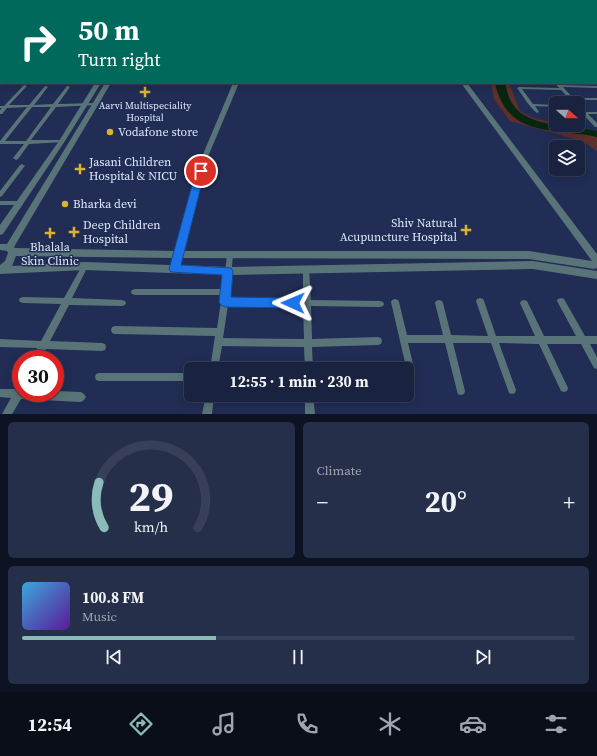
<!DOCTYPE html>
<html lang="en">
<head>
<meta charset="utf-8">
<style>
  :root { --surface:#19223f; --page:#262f4a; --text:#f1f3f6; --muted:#9fa4b0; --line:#373f59; --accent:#8bbbb9 }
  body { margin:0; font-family:"Source Serif 4",serif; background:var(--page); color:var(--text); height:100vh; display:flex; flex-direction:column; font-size:15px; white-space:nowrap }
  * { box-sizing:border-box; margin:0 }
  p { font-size:13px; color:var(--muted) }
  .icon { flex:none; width:22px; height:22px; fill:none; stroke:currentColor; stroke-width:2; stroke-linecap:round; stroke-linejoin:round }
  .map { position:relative; height:414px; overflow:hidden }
  .drawer { display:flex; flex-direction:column; gap:8px; padding:8px; background:#0e1323; flex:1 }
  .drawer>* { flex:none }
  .banner { position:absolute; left:0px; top:0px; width:597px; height:84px; box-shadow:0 2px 10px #0003,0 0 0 1px var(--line); background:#00695c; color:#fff; overflow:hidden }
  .needle { width:26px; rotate:111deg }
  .tools { position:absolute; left:549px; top:96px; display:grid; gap:8px }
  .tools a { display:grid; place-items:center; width:36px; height:36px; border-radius:6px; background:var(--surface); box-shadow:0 2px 10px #0003,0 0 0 1px var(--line); font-size:20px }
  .speed { position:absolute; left:12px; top:350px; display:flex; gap:8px; font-size:20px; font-weight:700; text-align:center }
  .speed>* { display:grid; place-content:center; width:52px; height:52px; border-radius:50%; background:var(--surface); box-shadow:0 2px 10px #0003,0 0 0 1px var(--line); line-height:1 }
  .speed .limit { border:6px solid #d22; background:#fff; color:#111 }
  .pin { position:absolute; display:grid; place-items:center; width:34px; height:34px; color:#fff; margin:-17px; border:2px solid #fff; border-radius:50%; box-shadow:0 1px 4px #0007 }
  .me { position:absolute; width:44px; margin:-22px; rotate:271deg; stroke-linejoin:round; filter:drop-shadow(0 0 3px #0008) }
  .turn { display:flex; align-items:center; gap:14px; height:84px; padding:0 12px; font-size:18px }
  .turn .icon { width:52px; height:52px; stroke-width:2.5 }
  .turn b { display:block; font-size:28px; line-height:34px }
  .big { font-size:30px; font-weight:700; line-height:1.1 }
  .drawer .widget { flex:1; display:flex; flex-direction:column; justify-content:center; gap:6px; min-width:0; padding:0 14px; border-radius:6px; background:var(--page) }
  .drawer .dial { align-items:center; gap:0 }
  .dial svg { height:104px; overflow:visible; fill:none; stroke:var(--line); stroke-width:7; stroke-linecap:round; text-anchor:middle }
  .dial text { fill:var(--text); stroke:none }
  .song { display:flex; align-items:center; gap:12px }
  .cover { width:48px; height:48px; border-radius:6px; background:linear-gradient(135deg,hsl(200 70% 55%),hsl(270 70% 35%)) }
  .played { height:4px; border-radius:2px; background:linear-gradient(90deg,var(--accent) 35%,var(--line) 35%) }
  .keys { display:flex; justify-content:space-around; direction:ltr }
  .heat { display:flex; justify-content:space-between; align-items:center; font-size:22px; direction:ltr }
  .drawer .tiles { flex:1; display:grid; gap:8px; grid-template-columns:1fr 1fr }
  .widget:last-child { grid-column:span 2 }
  .trip { position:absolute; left:184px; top:362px; width:230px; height:40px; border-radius:6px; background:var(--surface); box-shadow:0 2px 10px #0003,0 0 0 1px var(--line); font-weight:700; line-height:40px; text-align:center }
  .menu { display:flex; height:64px; justify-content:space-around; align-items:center; background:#0a0e19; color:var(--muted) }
  .menu .icon { width:28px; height:28px }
  .menu .selected { color:var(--accent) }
  .menu b { font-size:18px; color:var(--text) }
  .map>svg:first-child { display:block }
  .green { fill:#5f2f29 }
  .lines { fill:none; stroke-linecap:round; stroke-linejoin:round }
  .river { fill:#05270f; fill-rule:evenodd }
  .minor { fill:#597478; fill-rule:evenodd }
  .tertiary { fill:#597478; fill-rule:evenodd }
  .route { fill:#1a73e8; stroke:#114b97 }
  .poi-dot { fill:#dcb233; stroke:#212d54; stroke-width:1.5 }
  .labels { text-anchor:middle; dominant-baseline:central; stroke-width:3; stroke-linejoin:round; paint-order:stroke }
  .far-poi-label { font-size:10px; fill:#dee6fa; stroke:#212d54 }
  .poi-label { font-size:12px; fill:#dee6fa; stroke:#212d54; text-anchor:start }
</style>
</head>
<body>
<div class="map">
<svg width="597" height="414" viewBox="0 0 597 414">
  <rect width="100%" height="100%" fill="#212d54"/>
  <path class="green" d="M491,83h18l11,28 13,7 23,5v2h9l32,7v19l-15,-10 -72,-20 -16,-22z"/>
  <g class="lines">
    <path class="river" d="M404,0h7l1,1h-7z
      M552,0h13l1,1h-13z
      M596,4h1v4h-1z
      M495,83h10c2,7 3,14 7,20 14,25 60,22 85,28v6c-45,-10 -89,2 -102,-54z"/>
    <path class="minor" d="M79,0h12l4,1h-12z
      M106,0h3v1z
      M209,0h3v1z
      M224,0h3v1z
      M451,0h3v1h-3z
      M466,0h3v1h-3z
      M502,0h3v1h-3z
      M590,0h7v2z
      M0,6h1v3h-1z
      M596,15h1v3h-1z
      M0,16h1v2h-1z
      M0,22h1v2h-1z
      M596,24h1v3h-1z
      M0,33h1v2h-1z
      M0,42h1v3h-1z
      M0,48h1v2h-1z
      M596,51h1v3h-1z
      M0,62h1v3h-1z
      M0,81h1v2h1h-2z
      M555,83h4l2,2 36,1v2l-34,-1 10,11h24v2h-22l2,3h-4l-12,-13 -39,-1 11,15 23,1v2l-21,-1 4,6 -2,1c-7,-5 -14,-17 -20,-25l2,-1 40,1z
      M24,85l3,1 -18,19h20l16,-19h1l2,1 -14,18 19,-1 14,-18h1l2,1 -12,17 38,-1 2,1 -2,1 -40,2 -25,33h31l2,1v1l-35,2 -11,15 -2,1 -3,-2 11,-14h-24v-3l27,-34 -20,1 -5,6h-2v-4l2,-2h-2v-2h4zM32,107h19l-25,34h-21z
      M578,105l8,7h11v2h-9l9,9v4h-2l-17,-18z
      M22,164l3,2 -1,1 -22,29 -2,1v-6l20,-26z
      M0,201h20l3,2 -3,2h-20z
      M230,252l2,1 1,2 -4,44 74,1v-31l1,-2 2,-1 2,1 1,2 2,31 69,1 3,1 1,2 -1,2 -3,1 -69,-1 1,33 66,-2 3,1 1,3 -1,3 -3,1 -66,2 1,22h-8l-1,-22 -82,-1 -4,23h-8l5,-33 -100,-2 -3,-1 -1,-3 1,-3 3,-1 102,2 5,-33h-87l-3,-1 -1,-2 1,-2 3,-1h88l4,-34 1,-2zM228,305l75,1 1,33 -81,-1z
      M85,263l2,1 1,2 -16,32 50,2 3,1 1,2 -1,2 -3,1 -53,-1 -19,36 52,2 3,1 1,3 -1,3 -3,1 -56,-2 -6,10h-8l5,-11 -37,-1v-8l41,2 20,-37 -38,-1 -3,-1 -1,-2 1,-2 3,-1 41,1 19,-34z
      M480,298l3,1 1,2 12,35h39l-15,-33 1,-2 3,-1 3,1 17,35h32l-19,-35 1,-2 3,-1 3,1 21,37h12v8h-7l7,13v12l-3,-1 -13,-24h-34l21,44 -1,3 -3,1 -3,-1 -22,-47 -40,-1 17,47 -1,3 -3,1 -3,-1 -1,-3 -17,-47h-38l12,48 -1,3 -3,1 -3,-1 -1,-3 -12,-48h-37l6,25 -1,3 -3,1 -3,-1 -16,-69 1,-2 3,-1 3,1 1,2 8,33h36l-8,-32 1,-2 3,-1 3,1 1,2 8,32 37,1 -12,-35 1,-2z
      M99,373h92v8h-92l-3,-1 -1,-3 1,-3z
      M21,385v8h34v-2l26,1 3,2 2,3 -2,3 -3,2 -60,-3 -9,15h-10l9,-16 -11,-1v-8h16l2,-3z
      M206,395h8l-2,19h-10z
      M305,395h8l2,19h-10z"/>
    <path class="tertiary" d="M161,0h4v1h-4z
      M172,0h4v1h-4z
      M277,0h4l-5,1z
      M392,0h5l1,1h-5z
      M482,0h4l1,1h-4z
      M596,6h1v2h-1z
      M0,8h1v2h-1z
      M596,40h1v2h-1z
      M95,83h6l-36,58 -62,93 -3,1v-10l59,-84z
      M105,83h6l-97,164 1,1 160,3 26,-92 32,-76h6l-32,76 -24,92h346l63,10 -131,-178h6l130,171v14l-3,1 -65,-10 -347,-1 -2,7 48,2 305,-6 64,10v8l-64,-10 -305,6 -143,-5 -85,4v-9l5,-4 3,-8 -1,-2 -7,-1v-6h7zM16,256l157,2 -3,7 -85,-3 -73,4z"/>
  </g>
  <path class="route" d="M201,168l4,3 -24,94 50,3 2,3 -2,26 62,1 4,1 2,4 -2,3 -4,2 -68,-1 -4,-2 -2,-3 3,-27 -51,-3 -2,-3 27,-98z"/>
  <g class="poi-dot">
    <path d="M143 86h4v4h4v4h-4v4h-4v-4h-4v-4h4z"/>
    <circle cx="110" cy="132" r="4"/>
    <path d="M78 163h4v4h4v4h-4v4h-4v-4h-4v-4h4z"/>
    <circle cx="65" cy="204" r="4"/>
    <path d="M464 224h4v4h4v4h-4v4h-4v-4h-4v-4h4z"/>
    <path d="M72 226h4v4h4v4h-4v4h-4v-4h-4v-4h4z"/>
    <path d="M48 227h4v4h4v4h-4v4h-4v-4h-4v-4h4z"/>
  </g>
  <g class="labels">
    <g class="far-poi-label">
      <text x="145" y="105">Aarvi Multispeciality<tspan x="145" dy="12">Hospital</tspan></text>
    </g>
    <g class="poi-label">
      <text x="118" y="132">Vodafone store</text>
      <text x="89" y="162">Jasani Children<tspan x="89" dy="14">Hospital &amp; NICU</tspan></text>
      <text x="73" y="204">Bharka devi</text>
      <text x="457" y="223" text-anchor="end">Shiv Natural<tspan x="457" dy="14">Acupuncture Hospital</tspan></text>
      <text x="83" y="225">Deep Children<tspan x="83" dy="14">Hospital</tspan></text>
      <text x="50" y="247" text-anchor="middle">Bhalala<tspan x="50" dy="14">Skin Clinic</tspan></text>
    </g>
  </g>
</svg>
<div class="tools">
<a><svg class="needle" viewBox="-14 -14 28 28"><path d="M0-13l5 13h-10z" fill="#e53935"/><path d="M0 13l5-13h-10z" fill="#9fa4b0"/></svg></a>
<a><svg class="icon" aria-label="layers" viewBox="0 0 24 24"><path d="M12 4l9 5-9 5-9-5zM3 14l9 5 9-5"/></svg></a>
</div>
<div class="speed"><div class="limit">30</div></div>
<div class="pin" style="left:201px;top:171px;background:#d93025"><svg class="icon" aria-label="arrive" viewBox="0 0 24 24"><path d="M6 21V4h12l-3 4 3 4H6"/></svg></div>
<svg class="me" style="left:293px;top:303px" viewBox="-20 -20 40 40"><path d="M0-17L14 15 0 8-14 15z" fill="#1a73e8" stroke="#fff" stroke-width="4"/></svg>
<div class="trip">12:55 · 1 min · 230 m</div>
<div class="banner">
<div class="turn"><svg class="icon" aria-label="right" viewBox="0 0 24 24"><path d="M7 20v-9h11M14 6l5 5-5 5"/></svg><div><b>50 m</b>Turn right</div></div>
</div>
</div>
<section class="drawer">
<div class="tiles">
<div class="widget dial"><svg viewBox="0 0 100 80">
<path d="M14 69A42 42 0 1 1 86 69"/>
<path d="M14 69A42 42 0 0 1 10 34" stroke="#8bbbb9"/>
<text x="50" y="56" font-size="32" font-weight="700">29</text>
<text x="50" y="72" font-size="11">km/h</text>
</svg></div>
<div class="widget"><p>Climate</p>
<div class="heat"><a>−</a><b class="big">20°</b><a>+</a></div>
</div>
<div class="widget">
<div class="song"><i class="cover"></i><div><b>100.8 FM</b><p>Music</p></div></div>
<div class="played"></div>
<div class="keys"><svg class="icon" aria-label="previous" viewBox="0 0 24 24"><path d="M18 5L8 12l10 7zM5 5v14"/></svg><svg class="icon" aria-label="pause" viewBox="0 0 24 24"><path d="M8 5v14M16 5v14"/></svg><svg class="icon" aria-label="next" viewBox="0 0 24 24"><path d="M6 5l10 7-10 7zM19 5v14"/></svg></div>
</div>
</div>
</section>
<nav class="menu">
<b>12:54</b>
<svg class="icon selected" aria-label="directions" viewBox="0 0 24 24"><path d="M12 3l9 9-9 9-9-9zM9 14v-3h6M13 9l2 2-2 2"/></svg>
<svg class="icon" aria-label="music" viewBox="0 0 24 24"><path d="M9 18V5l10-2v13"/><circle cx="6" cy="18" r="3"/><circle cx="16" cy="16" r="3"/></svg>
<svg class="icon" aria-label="phone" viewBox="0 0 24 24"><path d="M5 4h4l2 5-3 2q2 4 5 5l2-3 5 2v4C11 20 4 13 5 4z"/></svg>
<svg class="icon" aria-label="climate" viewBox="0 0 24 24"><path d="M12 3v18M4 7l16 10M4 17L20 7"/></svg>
<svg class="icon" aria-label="car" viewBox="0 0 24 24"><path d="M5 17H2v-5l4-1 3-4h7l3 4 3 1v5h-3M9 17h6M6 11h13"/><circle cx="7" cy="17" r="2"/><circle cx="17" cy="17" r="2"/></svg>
<svg class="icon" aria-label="filters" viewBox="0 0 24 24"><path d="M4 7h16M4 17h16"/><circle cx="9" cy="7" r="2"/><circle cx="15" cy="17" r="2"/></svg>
</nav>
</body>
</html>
